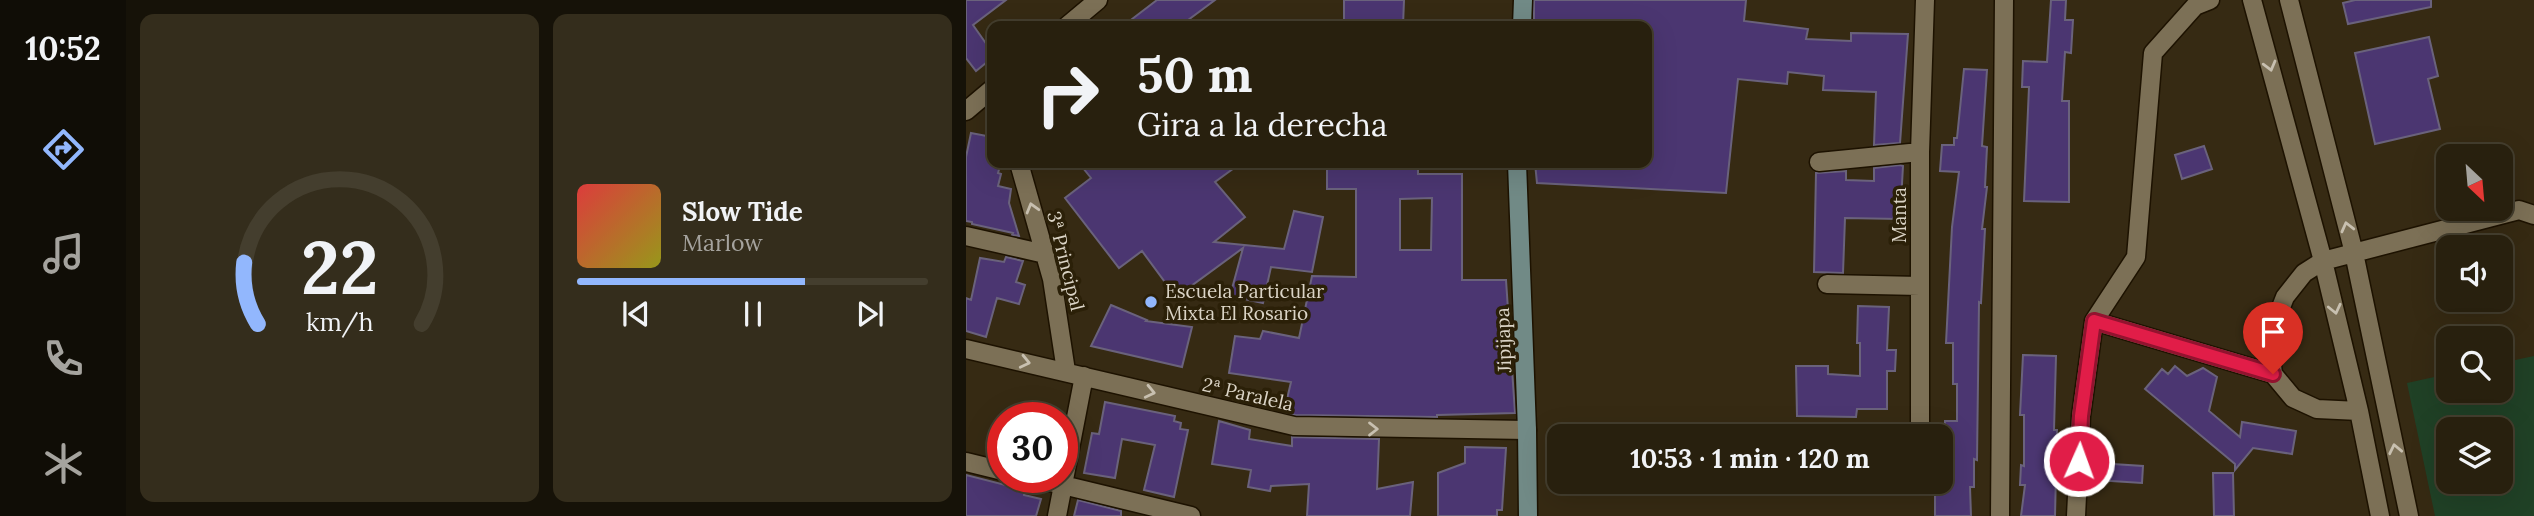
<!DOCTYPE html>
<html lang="es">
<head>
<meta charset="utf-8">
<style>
  :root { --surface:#28200e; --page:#342d1c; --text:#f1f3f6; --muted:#a5a39e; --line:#443e2e; --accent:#92b7fd }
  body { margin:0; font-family:Lora,serif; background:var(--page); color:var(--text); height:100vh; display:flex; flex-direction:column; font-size:26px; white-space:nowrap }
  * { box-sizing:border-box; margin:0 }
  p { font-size:23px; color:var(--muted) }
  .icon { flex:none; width:38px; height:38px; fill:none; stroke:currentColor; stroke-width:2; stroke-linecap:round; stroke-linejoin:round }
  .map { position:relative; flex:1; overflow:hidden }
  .panel { display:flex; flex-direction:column; gap:14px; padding:14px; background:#161208; width:840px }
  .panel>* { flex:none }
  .banner { position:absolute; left:21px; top:21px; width:665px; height:147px; border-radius:14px; box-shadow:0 7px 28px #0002,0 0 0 2px var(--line); background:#28200e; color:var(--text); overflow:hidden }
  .needle { width:46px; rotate:154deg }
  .tools { position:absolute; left:1470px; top:144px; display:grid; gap:14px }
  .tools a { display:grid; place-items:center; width:77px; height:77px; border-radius:14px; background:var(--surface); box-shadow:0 7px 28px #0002,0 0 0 2px var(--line); font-size:35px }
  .speed { position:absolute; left:21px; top:402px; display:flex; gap:14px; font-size:35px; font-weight:700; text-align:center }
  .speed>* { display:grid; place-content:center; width:91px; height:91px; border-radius:50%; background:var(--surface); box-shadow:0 7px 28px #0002,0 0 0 2px var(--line); line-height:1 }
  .speed .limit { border:10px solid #d22; background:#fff; color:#111 }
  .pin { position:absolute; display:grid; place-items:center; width:60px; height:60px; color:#fff; margin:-72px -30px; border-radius:50% 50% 50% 0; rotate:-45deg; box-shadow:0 0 7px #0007 }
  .pin .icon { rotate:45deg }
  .me { position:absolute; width:77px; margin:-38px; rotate:2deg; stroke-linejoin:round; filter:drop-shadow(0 0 5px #0008) }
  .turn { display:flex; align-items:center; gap:24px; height:147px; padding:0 35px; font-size:32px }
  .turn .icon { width:91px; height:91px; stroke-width:2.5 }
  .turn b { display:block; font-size:49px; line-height:60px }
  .panel .widget { flex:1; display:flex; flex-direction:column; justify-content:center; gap:10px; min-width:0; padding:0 24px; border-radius:14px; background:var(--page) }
  .panel .dial { align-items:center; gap:0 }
  .dial svg { height:182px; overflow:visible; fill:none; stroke:var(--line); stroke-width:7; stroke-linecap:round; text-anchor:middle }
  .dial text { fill:var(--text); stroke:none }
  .song { display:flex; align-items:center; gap:21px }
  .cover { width:84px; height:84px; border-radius:10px; background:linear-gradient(135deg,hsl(0 70% 55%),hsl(60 70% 35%)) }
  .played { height:7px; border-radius:4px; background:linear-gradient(90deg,var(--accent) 65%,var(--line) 65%) }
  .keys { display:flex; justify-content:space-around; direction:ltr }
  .panel .tiles { flex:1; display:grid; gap:14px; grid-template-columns:repeat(2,1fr) }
  .trip { position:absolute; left:581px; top:424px; width:406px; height:70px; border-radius:14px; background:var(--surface); box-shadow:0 7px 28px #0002,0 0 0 2px var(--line); font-weight:700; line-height:70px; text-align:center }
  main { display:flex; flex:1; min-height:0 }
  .tabs { display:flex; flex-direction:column; width:126px; justify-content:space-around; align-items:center; background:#100d06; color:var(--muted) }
  .tabs .icon { width:49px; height:49px }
  .tabs .on { color:var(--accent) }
  .tabs b { font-size:32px; color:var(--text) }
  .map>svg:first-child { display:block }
  .green { fill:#204126; fill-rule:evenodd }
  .building { fill:#4b3671; stroke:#6a627c; stroke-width:2; fill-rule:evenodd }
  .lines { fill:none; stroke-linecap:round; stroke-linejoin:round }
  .street-casing { stroke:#1d1200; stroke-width:21 }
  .secondary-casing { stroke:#1d1200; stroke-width:21 }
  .street { stroke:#7c7056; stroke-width:18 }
  .secondary { stroke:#718a86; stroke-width:18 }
  .oneway { stroke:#c8c0b0 }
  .route-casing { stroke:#92132f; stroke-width:18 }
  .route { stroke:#e11d48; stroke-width:12 }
  .poi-dot { fill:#92b7fd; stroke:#2b2008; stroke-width:2.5 }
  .labels { text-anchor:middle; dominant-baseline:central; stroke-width:7; stroke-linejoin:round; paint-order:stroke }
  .street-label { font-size:19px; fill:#dbd4c6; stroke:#2b2008 }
  .poi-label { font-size:19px; fill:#dbd4c6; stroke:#2b2008; text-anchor:start }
</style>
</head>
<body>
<main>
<nav class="tabs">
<b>10:52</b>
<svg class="icon on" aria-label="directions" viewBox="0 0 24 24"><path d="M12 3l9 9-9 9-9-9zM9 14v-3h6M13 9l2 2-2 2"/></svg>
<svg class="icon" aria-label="music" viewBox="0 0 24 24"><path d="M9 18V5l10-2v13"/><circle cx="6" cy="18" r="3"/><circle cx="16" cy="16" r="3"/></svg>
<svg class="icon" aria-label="phone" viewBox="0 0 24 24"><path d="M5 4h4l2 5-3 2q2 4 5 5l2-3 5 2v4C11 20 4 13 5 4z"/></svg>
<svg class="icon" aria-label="climate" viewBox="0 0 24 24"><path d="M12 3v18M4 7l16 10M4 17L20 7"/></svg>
</nav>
<section class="panel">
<div class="tiles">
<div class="widget dial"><svg viewBox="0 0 100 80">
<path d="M14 69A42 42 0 1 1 86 69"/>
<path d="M14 69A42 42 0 0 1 8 42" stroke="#92b7fd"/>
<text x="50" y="56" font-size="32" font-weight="700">22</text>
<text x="50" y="72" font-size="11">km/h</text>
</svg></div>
<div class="widget">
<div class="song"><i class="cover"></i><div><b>Slow Tide</b><p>Marlow</p></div></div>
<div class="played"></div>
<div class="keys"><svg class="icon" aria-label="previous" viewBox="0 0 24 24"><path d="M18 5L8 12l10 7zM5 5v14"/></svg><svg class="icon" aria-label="pause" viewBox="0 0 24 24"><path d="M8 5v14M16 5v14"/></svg><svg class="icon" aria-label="next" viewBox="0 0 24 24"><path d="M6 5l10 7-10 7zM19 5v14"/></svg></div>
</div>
</div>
</section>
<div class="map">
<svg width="1568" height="516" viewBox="0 0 1568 516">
  <rect width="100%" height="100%" fill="#362a13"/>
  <path class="green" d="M1568,356v160h-99l-28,-133 41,-9v16h53v-27zM1482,429h53v52h-53z"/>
  <path class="building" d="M0,0h40l-33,25 19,27v6l-16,13 -10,-13z
    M191,0h58l-35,26h-57z
    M378,0h60l-1,26h-59z
    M568,0h212l-2,21 64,8 -2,10 45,2v-8l57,1 -8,109 -26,2 2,-53 -53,-2 1,-14 -36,-4 -1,12 -49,-5 -12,114 -189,-10 -2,-20h112v-137h-113z
    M1085,0h15l-1,20h8l-2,33 -6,-1 -3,49h7v101l-45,-1 5,-114h-7l1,-26 24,1z
    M1389,0h76v7l-83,17 -5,-21z
    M1463,37l9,39 -10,3 12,50 -65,15 -20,-91z
    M998,69l23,1 -5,76 5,1 -2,40h2l-5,42h3l-4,74 -2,-1 -2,158 -3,-1v28h-4l1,29h-36v-24h6v-51h3l1,-20h12v-37h-4v-41h-7l6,-116 7,-55 -19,-1 2,-26h12v-7h3z
    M5,133l21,4 -5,22 13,7 -2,7 3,1 -3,12 13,3 -2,14 10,33 -7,-1 1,-2 -41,-9v-2l-6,-1v-64z
    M1238,146l8,23 -30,10 -7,-24z
    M113,163h162l-26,19 30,35 -31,25 70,7 10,-38 29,6 -11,55 -41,-5 -8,36 -33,-7 13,-48 -67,49 -34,-46 -23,17 -54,-70 26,-20z
    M934,165l3,1 -3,53 -55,-1 -2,55 -29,-1 2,-99 30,-2v9l28,1v-13z
    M361,166h91v8h44v106h44l9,133 -78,2v2l-142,-2 -11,-3 7,-30 -62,-9 6,-37 25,3 3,-8 36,7 13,-62 44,1v-88h-29zM466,198l-1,52h-31v-51z
    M40,257l17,4 -7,21 9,3 -6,19 -22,-6 -11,39 -20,-6v-33l5,2 9,-42 24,4z
    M145,305l36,15 -1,1 46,6 -10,40 -91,-21z
    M892,306l31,1 -2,43h9l-1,21h-8v38h-30l-1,8 -59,-1 -1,-50h32v8l32,2v-33h-3z
    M1057,355l33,1 -2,74h3l-2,86h-34l4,-31h-5l1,-20 3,1v-51h-4z
    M1209,366l12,10 16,-8 14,9 -8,34 31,26 2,-15 54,9 -4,23 -39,-6 -18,22v-6l-90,-75 17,-20 6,5z
    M139,402l70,14 -1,5 7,2 -1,6 8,1 -14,67 -30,-7 11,-45 -33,-6 -7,39 -31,-5 8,-40 7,1z
    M253,421l31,9 -1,9 43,7v-9l87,2 -2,50 36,-7 -3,34h-103l2,-32 -38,2 -1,5 -22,-4 3,-17 -39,-6z
    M499,447l41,1 -4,62h-5v6h-59v-43l27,-10z
    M1131,463l46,3 -1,17 -46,-3z
    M1247,473h20l1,43h-20z
    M0,475l59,15 -1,5 17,4 -5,17h-70z
    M112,500l43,11v5h-47z"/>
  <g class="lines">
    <g class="street-casing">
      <path id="street" d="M1286,0l71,261 36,150 21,105
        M1323,0l65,253 55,263
        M101,26l31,-26
        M0,111l26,-22
        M853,162l101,-10
        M53,163l33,116 14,92
        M0,236l79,18
        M861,284l93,2
        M1128,321l179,53
        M0,349l328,77 233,4
        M1393,411l-42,-2 -24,-11 -20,-24 -4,-36 16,-41 19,-24 19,-12 196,-51 15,5
        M954,430v-278l5,-152
        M0,462l37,9
        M68,478l157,38
        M91,516l27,-140
        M1034,516l4,-516
        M1110,516l5,-100 13,-95 42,-64 17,-204 42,-47 15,-6"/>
    </g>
    <g class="secondary-casing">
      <path id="secondary" d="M556,26l1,-26
        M551,163l10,267 1,86"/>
    </g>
    <use href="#street" class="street"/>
    <use href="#secondary" class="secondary"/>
  </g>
  <defs><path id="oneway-chevron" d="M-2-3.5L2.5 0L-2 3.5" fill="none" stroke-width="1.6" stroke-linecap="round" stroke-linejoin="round" transform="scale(1.75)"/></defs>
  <g class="oneway">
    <use href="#oneway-chevron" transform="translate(1304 66) rotate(75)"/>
    <use href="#oneway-chevron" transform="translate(66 208) rotate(-106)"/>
    <use href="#oneway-chevron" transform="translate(1381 227) rotate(-104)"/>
    <use href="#oneway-chevron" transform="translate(1369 309) rotate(77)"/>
    <use href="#oneway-chevron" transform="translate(59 362) rotate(13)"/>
    <use href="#oneway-chevron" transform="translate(184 392) rotate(13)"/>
    <use href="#oneway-chevron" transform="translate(407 429)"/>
    <use href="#oneway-chevron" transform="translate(1429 449) rotate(-102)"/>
  </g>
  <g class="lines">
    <g class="route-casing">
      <path id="route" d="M1113,461l2,-45 13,-95 179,53"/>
    </g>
    <use href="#route" class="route"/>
  </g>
  <circle class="poi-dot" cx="185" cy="302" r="7"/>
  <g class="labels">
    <g class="street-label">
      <text transform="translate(933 215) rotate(-90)">Manta</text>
      <text transform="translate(100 261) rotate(76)">3ª Principal</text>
      <text transform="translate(537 340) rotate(-92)">Jipijapa</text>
      <text transform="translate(282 394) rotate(13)">2ª Paralela</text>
    </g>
    <g class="poi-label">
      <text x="199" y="291">Escuela Particular<tspan x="199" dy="22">Mixta El Rosario</tspan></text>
    </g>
  </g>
</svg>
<div class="tools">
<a><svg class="needle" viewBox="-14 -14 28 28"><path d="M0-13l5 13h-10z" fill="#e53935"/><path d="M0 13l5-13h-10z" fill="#a5a39e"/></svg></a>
<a><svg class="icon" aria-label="sound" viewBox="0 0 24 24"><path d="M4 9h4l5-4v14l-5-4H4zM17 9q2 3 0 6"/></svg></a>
<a><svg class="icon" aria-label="search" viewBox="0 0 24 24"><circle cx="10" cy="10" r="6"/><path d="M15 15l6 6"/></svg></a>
<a><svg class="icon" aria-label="layers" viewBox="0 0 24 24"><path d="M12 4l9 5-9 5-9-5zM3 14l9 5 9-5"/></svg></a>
</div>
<div class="speed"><div class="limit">30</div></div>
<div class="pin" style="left:1307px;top:374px;background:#d93025"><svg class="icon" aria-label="arrive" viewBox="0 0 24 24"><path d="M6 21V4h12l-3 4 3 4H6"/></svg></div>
<svg class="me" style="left:1113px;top:461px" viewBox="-20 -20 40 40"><circle r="17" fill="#e11d48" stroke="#fff" stroke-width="3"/><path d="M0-11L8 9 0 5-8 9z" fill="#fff"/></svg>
<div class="trip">10:53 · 1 min · 120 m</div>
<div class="banner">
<div class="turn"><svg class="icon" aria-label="right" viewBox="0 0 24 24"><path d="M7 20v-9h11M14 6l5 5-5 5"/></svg><div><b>50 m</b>Gira a la derecha</div></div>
</div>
</div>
</main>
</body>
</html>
